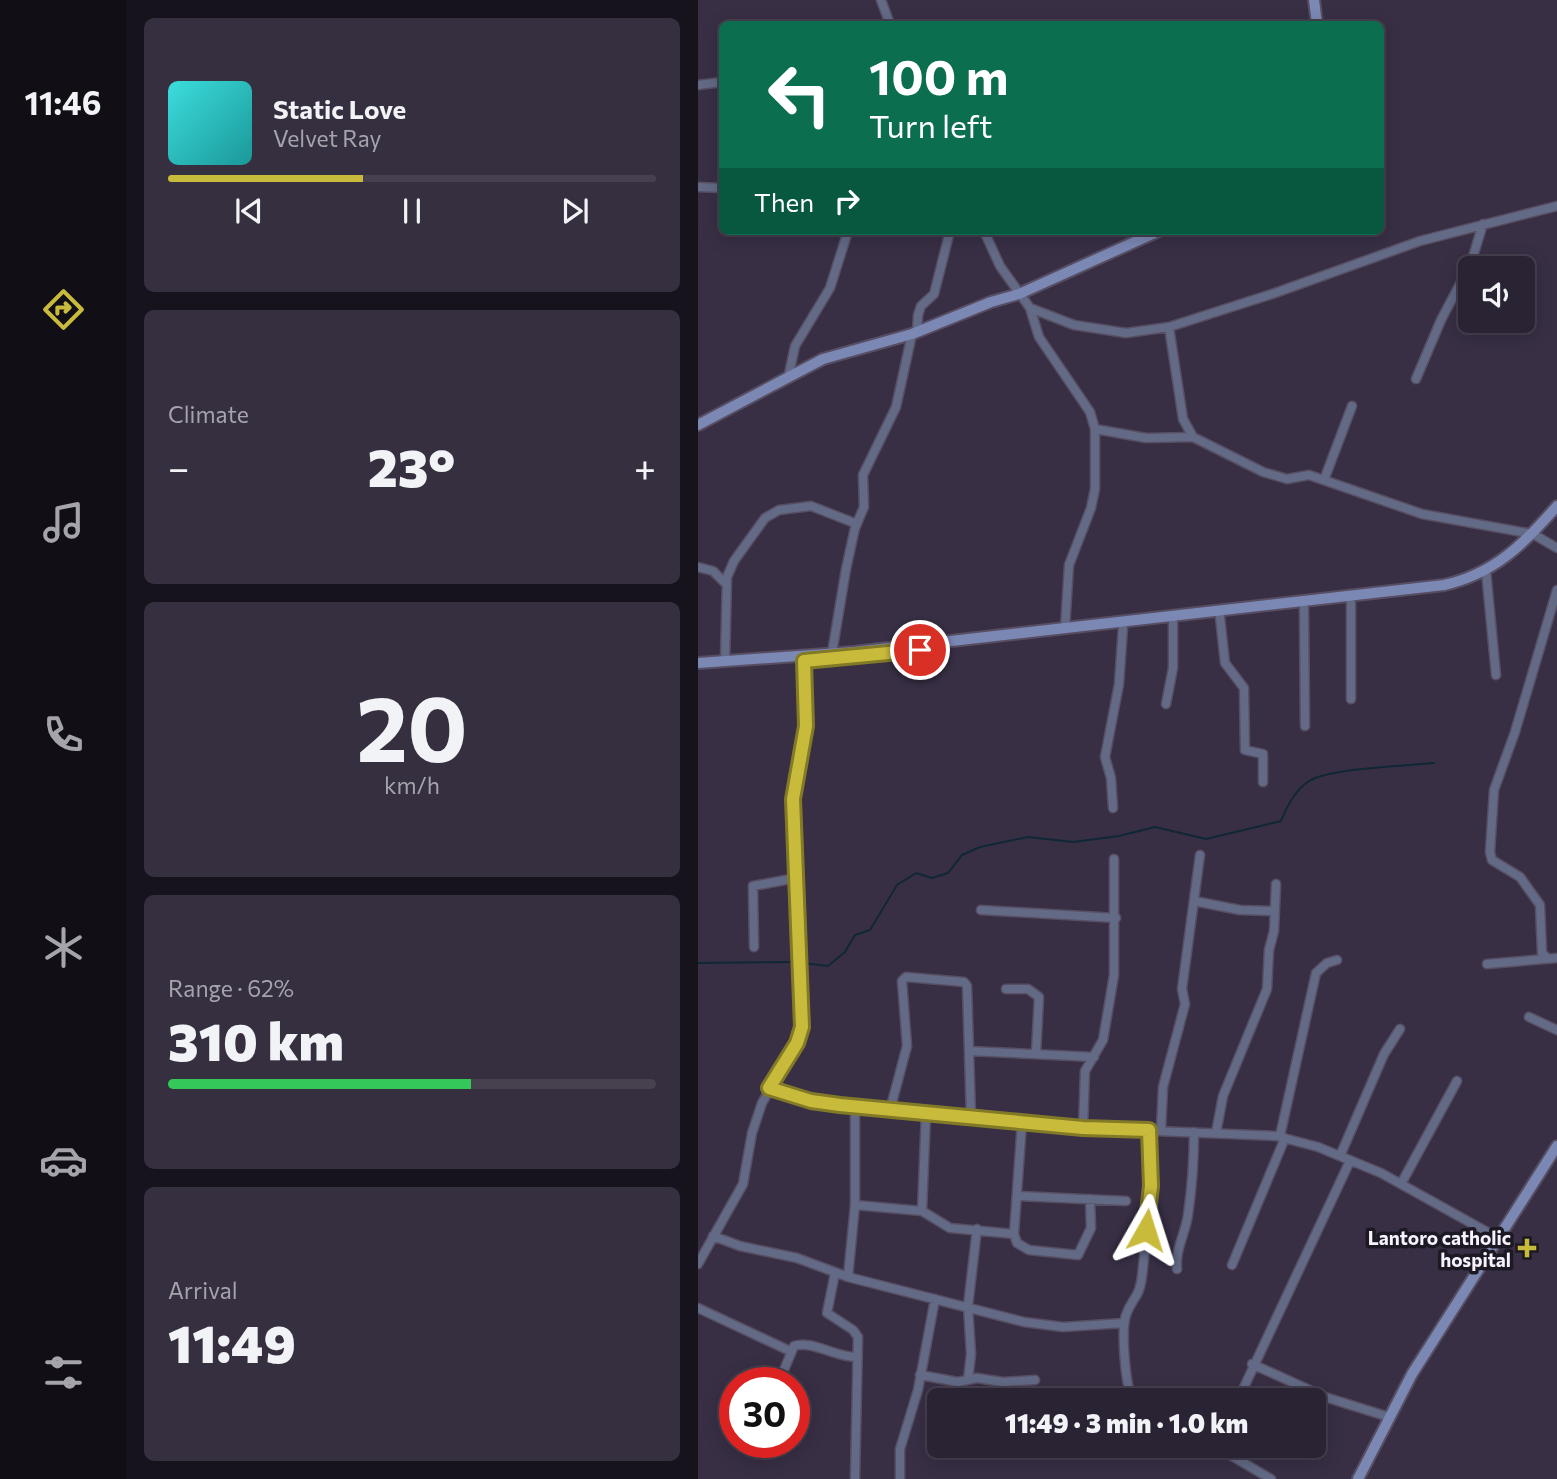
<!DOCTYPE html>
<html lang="en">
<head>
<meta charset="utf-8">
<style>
  :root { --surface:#2a2334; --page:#362f40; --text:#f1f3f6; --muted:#a5a4ac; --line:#46404f; --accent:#c8bb3b }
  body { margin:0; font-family:Commissioner,sans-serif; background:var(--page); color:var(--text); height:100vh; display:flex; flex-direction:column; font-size:26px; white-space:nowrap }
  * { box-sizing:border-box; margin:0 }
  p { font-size:23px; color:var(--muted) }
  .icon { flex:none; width:38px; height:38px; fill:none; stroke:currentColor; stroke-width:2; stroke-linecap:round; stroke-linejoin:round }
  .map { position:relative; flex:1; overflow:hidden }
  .details { display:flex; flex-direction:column; gap:18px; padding:18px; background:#17131d; width:572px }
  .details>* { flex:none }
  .banner { position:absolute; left:21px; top:21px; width:665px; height:214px; border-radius:10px; box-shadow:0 4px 18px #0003,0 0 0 2px var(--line); background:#0b6e4f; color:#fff; overflow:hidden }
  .controls { position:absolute; left:760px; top:256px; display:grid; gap:14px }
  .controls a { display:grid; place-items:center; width:77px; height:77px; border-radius:10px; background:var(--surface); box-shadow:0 4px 18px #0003,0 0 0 2px var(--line); font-size:35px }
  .speed { position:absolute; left:21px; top:1367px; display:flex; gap:14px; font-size:35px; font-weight:700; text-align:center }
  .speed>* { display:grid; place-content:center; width:91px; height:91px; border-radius:50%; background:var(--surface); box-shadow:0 4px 18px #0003,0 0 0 2px var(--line); line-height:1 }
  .speed .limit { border:10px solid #d22; background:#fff; color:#111 }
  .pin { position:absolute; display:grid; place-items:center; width:60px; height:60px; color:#fff; margin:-30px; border:4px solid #fff; border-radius:50%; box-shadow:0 2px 7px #0007 }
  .me { position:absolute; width:77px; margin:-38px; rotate:6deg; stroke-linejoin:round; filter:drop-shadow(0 0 5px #0008) }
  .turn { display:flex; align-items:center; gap:24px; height:147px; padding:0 35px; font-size:32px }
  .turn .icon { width:91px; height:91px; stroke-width:2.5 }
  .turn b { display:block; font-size:49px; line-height:60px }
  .then { display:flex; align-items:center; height:66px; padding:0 35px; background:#0003; gap:14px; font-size:26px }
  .big { font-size:52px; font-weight:800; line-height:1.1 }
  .details .card { flex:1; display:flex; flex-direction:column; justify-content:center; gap:10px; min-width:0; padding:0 24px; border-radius:10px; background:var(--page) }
  .details .dial { align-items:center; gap:0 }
  .dial b { font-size:91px; line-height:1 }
  .song { display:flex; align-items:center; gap:21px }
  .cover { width:84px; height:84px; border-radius:10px; background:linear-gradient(135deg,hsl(180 70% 55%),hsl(180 70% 35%)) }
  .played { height:7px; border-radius:4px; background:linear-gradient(90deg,var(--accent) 40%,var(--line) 40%) }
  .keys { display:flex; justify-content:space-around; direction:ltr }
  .heat { display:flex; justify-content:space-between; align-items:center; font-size:38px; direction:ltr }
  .charge { height:10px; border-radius:5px; background:linear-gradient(90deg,#34c759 62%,var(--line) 0) }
  .trip { position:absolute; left:229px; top:1388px; width:399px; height:70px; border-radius:10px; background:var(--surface); box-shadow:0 4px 18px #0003,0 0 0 2px var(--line); font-weight:800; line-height:70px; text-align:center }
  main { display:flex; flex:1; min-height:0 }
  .dock { display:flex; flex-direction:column; width:126px; justify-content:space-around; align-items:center; background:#110e15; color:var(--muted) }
  .dock .icon { width:49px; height:49px }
  .dock .on { color:var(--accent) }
  .dock b { font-size:32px; color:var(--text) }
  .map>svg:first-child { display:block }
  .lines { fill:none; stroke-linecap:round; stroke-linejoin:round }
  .stream { stroke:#102736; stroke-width:2 }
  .street-casing { stroke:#574e63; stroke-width:11 }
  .secondary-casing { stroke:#574e63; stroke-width:14 }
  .street { stroke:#626a86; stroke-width:8 }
  .secondary { stroke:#7b88b4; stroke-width:10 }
  .route-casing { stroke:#827a26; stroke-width:18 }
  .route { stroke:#c8bb3b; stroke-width:12 }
  .poi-dot { fill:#c8bb3b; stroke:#1d1923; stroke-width:2.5 }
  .labels { text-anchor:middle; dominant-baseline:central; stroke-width:7; stroke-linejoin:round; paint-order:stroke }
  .poi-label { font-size:19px; font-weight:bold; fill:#f7f2fe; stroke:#1d1923; text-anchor:end }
</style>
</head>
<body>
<main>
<nav class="dock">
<b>11:46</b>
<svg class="icon on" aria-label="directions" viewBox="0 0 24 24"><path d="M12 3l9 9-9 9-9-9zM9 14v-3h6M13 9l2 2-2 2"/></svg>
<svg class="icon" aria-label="music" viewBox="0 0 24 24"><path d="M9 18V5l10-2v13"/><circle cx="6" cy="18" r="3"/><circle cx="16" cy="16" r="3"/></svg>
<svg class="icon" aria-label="phone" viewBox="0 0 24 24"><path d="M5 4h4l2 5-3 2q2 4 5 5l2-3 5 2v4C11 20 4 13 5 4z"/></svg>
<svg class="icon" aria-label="climate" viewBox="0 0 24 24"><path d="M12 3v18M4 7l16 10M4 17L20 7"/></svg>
<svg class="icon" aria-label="car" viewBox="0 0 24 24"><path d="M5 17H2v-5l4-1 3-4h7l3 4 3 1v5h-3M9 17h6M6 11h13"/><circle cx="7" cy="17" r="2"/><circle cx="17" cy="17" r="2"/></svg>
<svg class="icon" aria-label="filters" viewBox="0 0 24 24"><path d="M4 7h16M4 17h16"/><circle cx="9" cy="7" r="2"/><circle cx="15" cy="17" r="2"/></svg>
</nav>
<section class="details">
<div class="card">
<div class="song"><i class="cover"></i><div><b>Static Love</b><p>Velvet Ray</p></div></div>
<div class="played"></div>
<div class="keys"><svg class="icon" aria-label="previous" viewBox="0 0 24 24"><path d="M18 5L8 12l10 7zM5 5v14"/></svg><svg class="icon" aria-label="pause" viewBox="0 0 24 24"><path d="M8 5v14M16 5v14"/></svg><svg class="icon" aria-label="next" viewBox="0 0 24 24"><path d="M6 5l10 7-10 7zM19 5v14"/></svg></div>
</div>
<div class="card"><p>Climate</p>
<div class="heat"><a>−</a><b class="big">23°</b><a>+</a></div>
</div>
<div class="card dial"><b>20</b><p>km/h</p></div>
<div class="card"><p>Range · 62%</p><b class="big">310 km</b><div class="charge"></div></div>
<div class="card"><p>Arrival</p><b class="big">11:49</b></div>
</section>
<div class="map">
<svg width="859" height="1479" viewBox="0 0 859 1479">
  <rect width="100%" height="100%" fill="#382f45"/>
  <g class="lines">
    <path class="stream" d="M0,963l99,-1
      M105,963l25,3 17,-14 10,-17 15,-5 27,-45 19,-12 16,5 16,-5 14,-18 18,-8 48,-10 45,5 46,-6 36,-9 51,12 75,-18c6,-15 14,-31 28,-40 23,-13 96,-15 125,-18"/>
    <g class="street-casing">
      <path id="street" d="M183,0l9,24
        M0,85l24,-3
        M0,187l24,1
        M286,231l16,35 30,42 44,17 52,8 43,-6 106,-34 145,-52 137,-35
        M332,308l9,29 51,75 5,17v60l-4,19 -22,57 -4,63
        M471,327l14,92 10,18 70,35 24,7 22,-4 113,39 111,20 24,14
        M219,332l1,-17 3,-9 13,-12 16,-63
        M91,374l6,-28 35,-58 18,-57
        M718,379l25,-59 30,-57 12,-39
        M397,429l51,9 47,-1
        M626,480l28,-74
        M0,567l15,4 13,13
        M788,571l10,104
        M653,603v96
        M606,608l1,118
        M522,617l5,46 19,25 1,62 18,4v28
        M134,653l14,-84 9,-41 9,-21 -1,-32 33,-68 16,-73
        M27,661l2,-84 7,-16 31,-43 14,-8 32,-4 46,18
        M468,704l7,-36v-46
        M415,808l-2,-30 -6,-21 14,-73 4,-57
        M496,901l46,9 33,1
        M283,910l135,8
        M56,947l-1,-61 43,-8
        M848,957l-4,-4 -2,-48 -20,-28 -28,-17 -2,-8 4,-62 21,-58 42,-142
        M789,964l70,-6
        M308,989h22l11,8 -3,56
        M831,1017l28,13
        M271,1051l125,6
        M71,1088l71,17 243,23 193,8 42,11 63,26 117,65
        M192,1110l17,-64 -5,-65 4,-4 58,5 3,4 4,131
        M324,1122l-8,112 3,9 12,7 49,5 13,-27 -1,-29
        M385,1128l2,-57 18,-31 11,-65v-116
        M463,1130l2,-43 22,-83 -3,-15 18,-134
        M518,1133l7,-37 44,-107 2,-39 5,-19 2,-47
        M582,1136l36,-163 11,-10 10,-3
        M642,1156l44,-102 16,-25
        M703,1184l56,-103
        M321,1196l107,5
        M157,1205l67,6 28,17 64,6
        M224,1211l4,-98
        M15,1236l27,10 57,12 51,19 176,45 39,5 61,-4
        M0,1264l45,-80 9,-51 10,-30 35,-60 5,-16 -9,-228 13,-73 -2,-71
        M534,1265l53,-127
        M479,1269c-2,-20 8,-34 11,-54 4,-28 6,-55 6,-83
        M137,1273l-8,40 26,17 5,7 -3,142
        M150,1277l7,-72v-99
        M0,1308l92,43
        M554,1364l73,33 64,20
        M222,1375l38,7 19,-4 26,4 32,-2
        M270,1380l3,-26 -3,-48 9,-77
        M81,1382l15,-36c19,-6 40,11 62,11
        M435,1400c-8,-14 -12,-70 -7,-85 6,-18 13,-15 16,-39 6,-49 9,-97 7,-146
        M540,1400l112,-239
        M77,1442l3,2
        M517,1446l56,33
        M202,1479v-30l18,-59 17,-91"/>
    </g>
    <g class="secondary-casing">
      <path id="secondary" d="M616,0l3,24
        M0,425l125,-66 89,-25 79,-32 28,-8 140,-63
        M0,663l156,-11 590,-67c50,-11 80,-41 113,-79
        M660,1479l54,-105 145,-228"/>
    </g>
    <use href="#street" class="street"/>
    <use href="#secondary" class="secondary"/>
  </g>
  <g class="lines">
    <g class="route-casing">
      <path id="route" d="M222,650l-116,11 2,65 -13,73 9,228 -5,16 -28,45 42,13 29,4 243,23 66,2 2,56 -5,44"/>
    </g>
    <use href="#route" class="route"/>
  </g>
  <path class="poi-dot" d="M825.5 1237.5h7v7h7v7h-7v7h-7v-7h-7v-7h7z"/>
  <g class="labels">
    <g class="poi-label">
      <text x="813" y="1237">Lantoro catholic<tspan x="813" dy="22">hospital</tspan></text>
    </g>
  </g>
</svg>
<div class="controls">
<a><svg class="icon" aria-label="sound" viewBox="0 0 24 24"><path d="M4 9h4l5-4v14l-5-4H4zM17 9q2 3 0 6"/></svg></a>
</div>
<div class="speed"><div class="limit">30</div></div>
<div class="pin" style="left:222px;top:650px;background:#d93025"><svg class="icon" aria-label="arrive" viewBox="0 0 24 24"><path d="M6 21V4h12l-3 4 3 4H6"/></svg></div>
<svg class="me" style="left:448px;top:1230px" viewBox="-20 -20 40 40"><path d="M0-17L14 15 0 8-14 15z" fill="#c8bb3b" stroke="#fff" stroke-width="4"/></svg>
<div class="trip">11:49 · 3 min · 1.0 km</div>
<div class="banner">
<div class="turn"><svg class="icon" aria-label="left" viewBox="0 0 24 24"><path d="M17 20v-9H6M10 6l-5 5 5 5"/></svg><div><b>100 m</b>Turn left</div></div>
<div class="then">Then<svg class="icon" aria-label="right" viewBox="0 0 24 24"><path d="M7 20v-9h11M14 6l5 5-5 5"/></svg></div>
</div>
</div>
</main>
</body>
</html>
